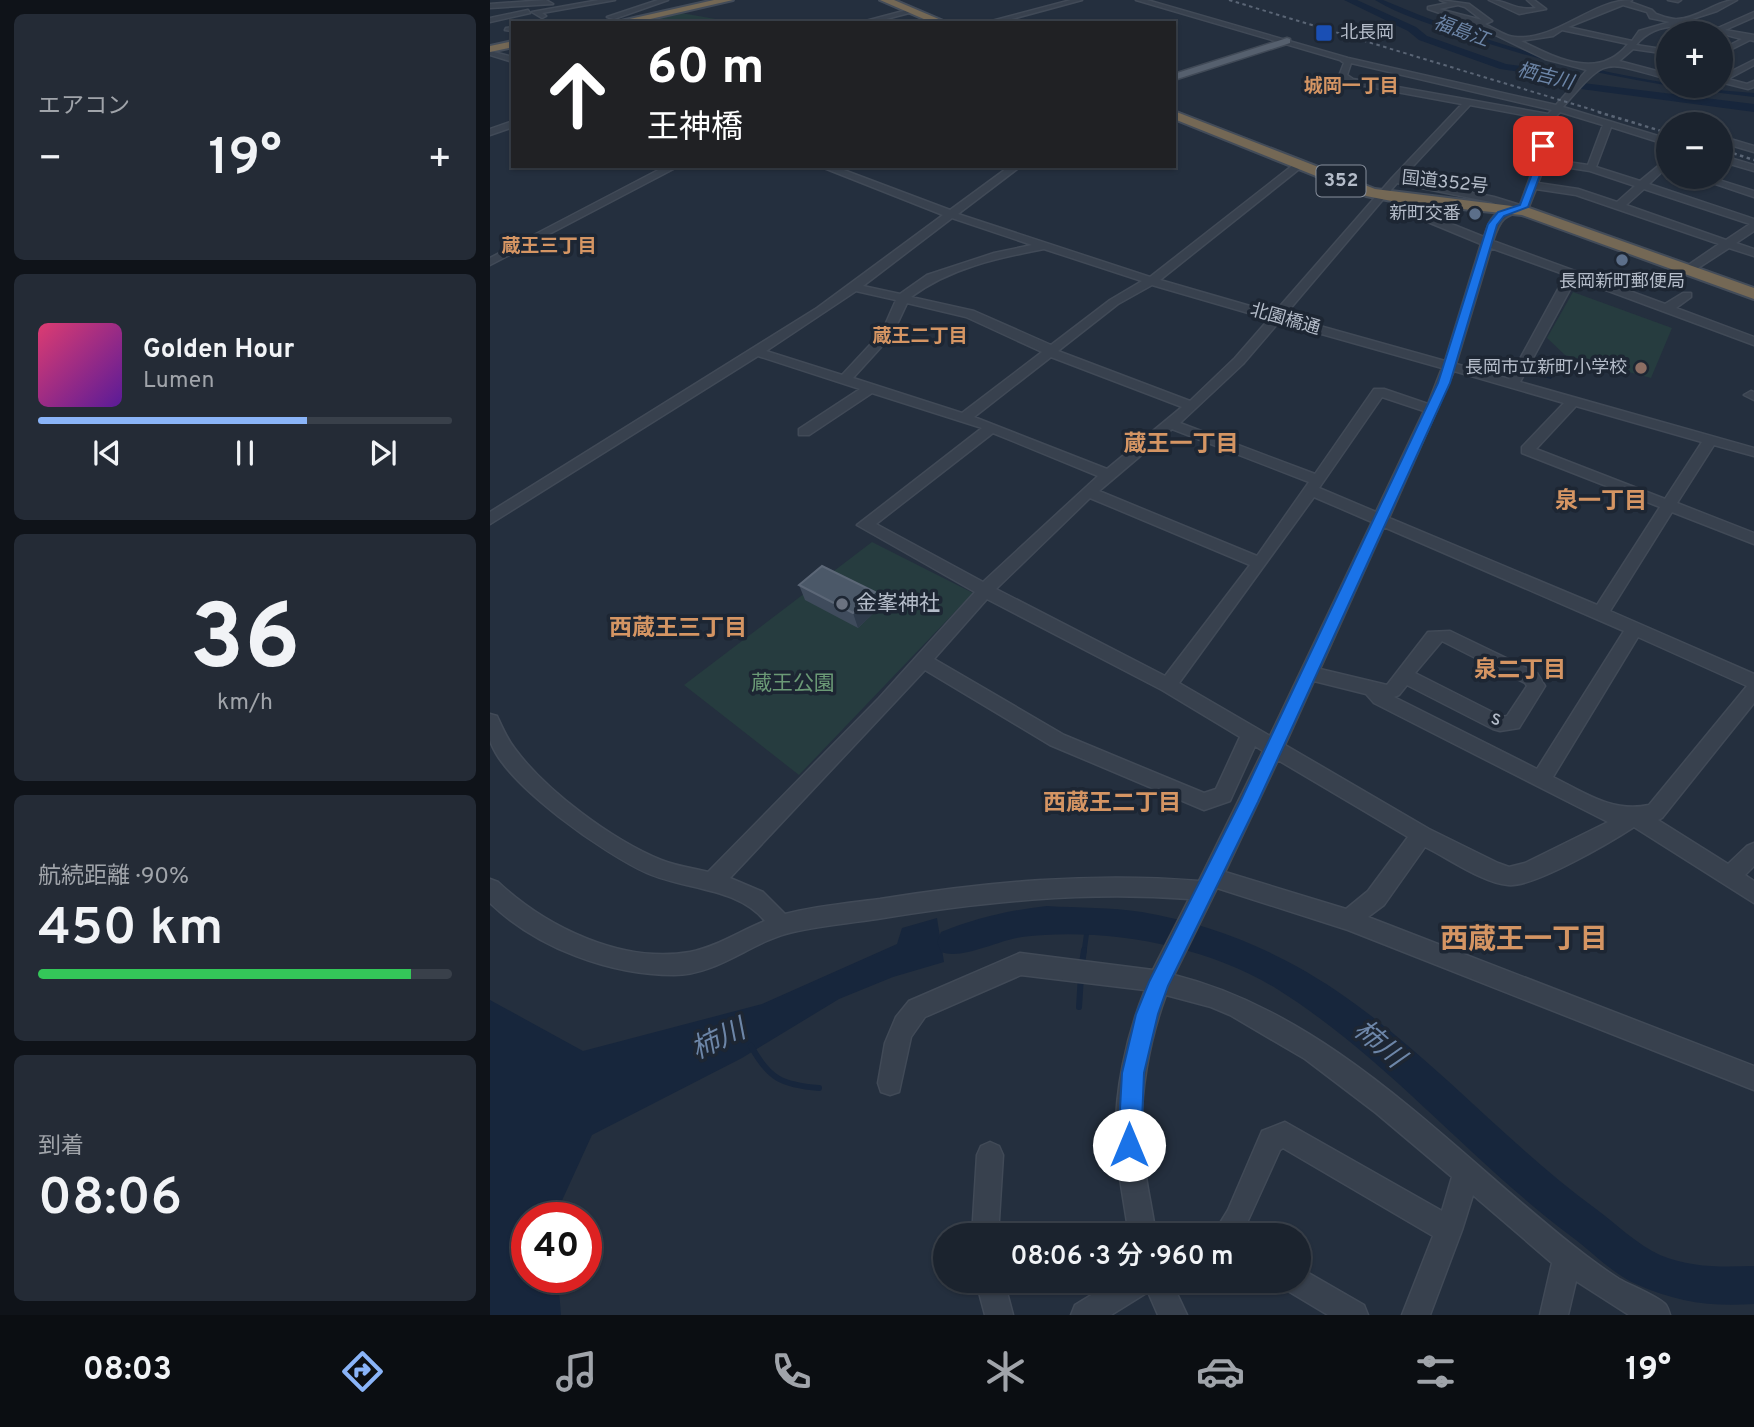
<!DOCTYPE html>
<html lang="ja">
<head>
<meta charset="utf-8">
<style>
  :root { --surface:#1b232e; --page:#242b36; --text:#f1f3f6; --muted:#a0a4aa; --line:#39404a; --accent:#8ab4f8 }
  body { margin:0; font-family:Overpass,"Noto Sans JP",sans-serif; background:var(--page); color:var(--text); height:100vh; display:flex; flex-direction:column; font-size:26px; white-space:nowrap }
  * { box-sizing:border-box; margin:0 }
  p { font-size:23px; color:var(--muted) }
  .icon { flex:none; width:38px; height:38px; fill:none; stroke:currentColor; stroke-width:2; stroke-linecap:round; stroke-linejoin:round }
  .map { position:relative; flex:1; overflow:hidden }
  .drawer { display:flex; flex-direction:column; gap:14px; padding:14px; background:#0f1319; width:490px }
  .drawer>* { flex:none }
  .hud { position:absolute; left:21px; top:21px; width:665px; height:147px; border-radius:0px; box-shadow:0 2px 5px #0004,0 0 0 2px var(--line); background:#202124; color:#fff; overflow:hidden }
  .fabs { position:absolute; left:1166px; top:21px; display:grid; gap:14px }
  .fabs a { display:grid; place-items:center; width:77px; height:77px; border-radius:50%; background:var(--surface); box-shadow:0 2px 5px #0004,0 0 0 2px var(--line); font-size:35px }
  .speed { position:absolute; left:21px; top:1202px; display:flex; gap:14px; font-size:35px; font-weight:700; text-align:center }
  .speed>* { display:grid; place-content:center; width:91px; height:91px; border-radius:50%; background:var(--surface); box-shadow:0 2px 5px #0004,0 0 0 2px var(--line); line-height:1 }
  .speed .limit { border:10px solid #d22; background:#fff; color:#111 }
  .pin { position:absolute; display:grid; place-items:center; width:60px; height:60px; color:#fff; margin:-30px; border-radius:14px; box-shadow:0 4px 10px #0006 }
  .me { position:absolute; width:77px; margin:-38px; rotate:0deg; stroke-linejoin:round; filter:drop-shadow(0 0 5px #0008) }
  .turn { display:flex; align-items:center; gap:24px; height:147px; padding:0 21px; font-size:32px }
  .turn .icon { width:91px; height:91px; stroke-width:2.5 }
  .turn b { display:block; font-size:49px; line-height:60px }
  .big { font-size:52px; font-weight:600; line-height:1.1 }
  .drawer .card { flex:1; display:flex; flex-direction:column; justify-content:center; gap:10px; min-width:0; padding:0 24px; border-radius:10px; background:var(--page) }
  .drawer .dial { align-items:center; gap:0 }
  .dial b { font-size:91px; line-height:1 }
  .song { display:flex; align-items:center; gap:21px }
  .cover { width:84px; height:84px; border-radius:10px; background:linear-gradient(135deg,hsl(340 70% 55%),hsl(270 70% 35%)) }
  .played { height:7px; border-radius:4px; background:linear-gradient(90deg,var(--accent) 65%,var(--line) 65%) }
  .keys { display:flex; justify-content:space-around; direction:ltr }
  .heat { display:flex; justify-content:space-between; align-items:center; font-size:38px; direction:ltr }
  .charge { height:10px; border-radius:5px; background:linear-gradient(90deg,#34c759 90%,var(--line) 0) }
  .trip { position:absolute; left:443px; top:1223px; width:378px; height:70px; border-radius:35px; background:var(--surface); box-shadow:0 2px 5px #0004,0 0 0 2px var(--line); font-weight:600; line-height:70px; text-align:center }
  .dock { display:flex; height:112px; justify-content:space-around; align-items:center; background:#0b0e12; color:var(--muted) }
  .dock .icon { width:49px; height:49px }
  .dock .on { color:var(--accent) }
  .dock b { font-size:32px; color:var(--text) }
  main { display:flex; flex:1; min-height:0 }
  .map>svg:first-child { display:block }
  .green { fill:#263c3f }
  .water { fill:#17263c }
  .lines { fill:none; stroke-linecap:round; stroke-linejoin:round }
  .stream-far1 { stroke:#17263c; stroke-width:5 }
  .stream { stroke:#17263c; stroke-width:6 }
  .canal { fill:#17263c; fill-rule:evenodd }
  .river { fill:#17263c; fill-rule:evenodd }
  .minor-casing { stroke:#414a57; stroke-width:3 }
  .major-casing { stroke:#414a57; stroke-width:3 }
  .highway-casing { stroke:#434c59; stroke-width:4 }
  .minor { fill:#38414e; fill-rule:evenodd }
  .major { fill:#56606e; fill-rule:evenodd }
  .highway { fill:#746855; fill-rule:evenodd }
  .rail-far1 { stroke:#5a6575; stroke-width:2; stroke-dasharray:3.5 3.5; stroke-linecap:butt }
  .rail { stroke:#5a6575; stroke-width:2.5; stroke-dasharray:3.5 3.5; stroke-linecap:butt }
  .wall { fill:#3f4b5c }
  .shaded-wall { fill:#2f3b4b }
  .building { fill:#4b5868; stroke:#5c6777; stroke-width:2 }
  .route { fill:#1a73e8; stroke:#114b97; stroke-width:2 }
  .transit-dot { fill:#1a4fb4; stroke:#1d2633; stroke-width:2.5 }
  .service-dot { fill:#5c6f8a; stroke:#1d2633; stroke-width:2.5 }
  .education-dot { fill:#8d6e63; stroke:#1d2633; stroke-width:2.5 }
  .worship-dot { fill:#6b7280; stroke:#1d2633; stroke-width:2.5 }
  .labels { text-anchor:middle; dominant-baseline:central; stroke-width:7; stroke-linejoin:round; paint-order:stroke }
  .far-poi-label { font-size:18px; fill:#b4bcc9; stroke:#1d2633; text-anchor:end }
  .far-street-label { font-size:18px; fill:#b4bcc9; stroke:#1d2633 }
  .far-water-label { font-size:19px; font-style:italic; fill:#6d86a8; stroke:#1d2633 }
  .far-neighbourhood-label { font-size:19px; font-weight:bold; fill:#d59563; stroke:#1d2633 }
  .shield { fill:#1d2633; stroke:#878f9c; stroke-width:2 }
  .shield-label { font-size:19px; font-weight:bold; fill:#b4bcc9 }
  .poi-label { font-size:21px; fill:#b4bcc9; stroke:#1d2633; text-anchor:start }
  .park-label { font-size:21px; fill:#6b9a76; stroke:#1d2633 }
  .street-label { font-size:21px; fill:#b4bcc9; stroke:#1d2633 }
  .neighbourhood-label { font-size:23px; font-weight:bold; fill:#d59563; stroke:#1d2633 }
  .near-neighbourhood-label { font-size:28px; font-weight:bold; fill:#d59563; stroke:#1d2633 }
  .near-water-label { font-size:28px; font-style:italic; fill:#6d86a8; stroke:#1d2633 }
</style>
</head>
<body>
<main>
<section class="drawer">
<div class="card"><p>エアコン</p>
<div class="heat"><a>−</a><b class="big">19°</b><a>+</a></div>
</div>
<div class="card">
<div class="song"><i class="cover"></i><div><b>Golden Hour</b><p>Lumen</p></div></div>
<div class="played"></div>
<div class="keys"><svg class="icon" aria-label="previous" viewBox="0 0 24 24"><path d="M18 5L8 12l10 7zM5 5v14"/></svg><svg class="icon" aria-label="pause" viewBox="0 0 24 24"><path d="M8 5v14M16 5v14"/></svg><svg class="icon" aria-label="next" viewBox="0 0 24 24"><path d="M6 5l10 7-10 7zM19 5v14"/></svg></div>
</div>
<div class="card dial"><b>36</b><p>km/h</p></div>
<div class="card"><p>航続距離 · 90%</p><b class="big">450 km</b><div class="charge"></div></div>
<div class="card"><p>到着</p><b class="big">08:06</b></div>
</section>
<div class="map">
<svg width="1264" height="1315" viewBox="0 0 1264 1315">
  <rect width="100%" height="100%" fill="#242f3e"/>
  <path class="green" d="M191,13l58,10h-106z
    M1083,292l99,36 -21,50 -86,-23 -18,-17z
    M382,542l101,51 -174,182 -115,-90z"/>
  <path class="water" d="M1049,355l24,7 -2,4 -3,-1 -7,14 -22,-6z
    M447,918l7,44 -51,15 -54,22 -97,59 -150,77 -38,83h-27v60h31l3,37h-71v-315l93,51 179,-47 135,-60 5,-16z"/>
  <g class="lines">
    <path class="stream-far1" d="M594,952l4,-29"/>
    <path class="stream" d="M592,964l2,-14
      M589,1007l2,-31
      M261,1046c18,33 31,39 68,42"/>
    <path class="canal" d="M885,0h8c92,39 186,67 285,83v3l86,7v4c-101,-11 -198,-29 -294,-63 -28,-9 -60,-19 -85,-34z"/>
    <path class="river" d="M854,0h13l59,27 11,9 79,28 30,4 47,15 171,21v8l-173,-23 -47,-15 -34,-5 -81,-29 -11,-9z
      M557,906c31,2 64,1 95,6 54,9 107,28 154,54 114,63 196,167 300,243 20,15 42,36 64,46 31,13 62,12 94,11v38c-43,3 -78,-2 -118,-20 -23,-10 -44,-32 -64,-47 -103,-77 -185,-179 -295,-248 -71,-44 -173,-62 -255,-52 -24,3 -60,23 -81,15l-4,-10 4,-10c35,-14 69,-22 106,-26z"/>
    <g class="minor-casing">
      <path id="minor" d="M56,0l7,4 -63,4v-4z
        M109,0h16l-73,13 4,3 -4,2 -10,-6z
        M168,0h10l-54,19 -7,-2z
        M581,0h11l-85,23h-13z
        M646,0h11l201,58 208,47 31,-35 -42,-11 -70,-34 -47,-16v-2l20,-4 -8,-3 29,4 23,17 -7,3c9,4 21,13 30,13 42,4 76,-37 117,-37l-2,2 22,8 4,4c6,2 15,6 22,5 21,-1 39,-19 59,-19l-20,11 -31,10 32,7 36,-16v5l-29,13 29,5v6l-4,-1 -30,15v-5l22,-11c-33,-8 -79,-27 -106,6l32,5v4l-35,-5 -14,12 49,13v5c-66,-17 -59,-25 -105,28l105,32v6l-57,-18 -15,40 44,14 28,-23v8l-19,18 105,35v12l-18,12 18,6v7l-25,-8 -37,24h-8v-4l35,-24 -143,-49 -40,-6 -8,20c-23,7 -27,7 -35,32l172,63 18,-11h8v4l-15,11 78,29v8l-175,-65 -6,4 -53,98 234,66v8l-40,-11 -37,58 77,30v11l-82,-32 -62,99 144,63v29l-92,115 -4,2 70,44 19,-18 7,-3v23l-9,9 9,6v22l-120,-76c-23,15 -101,61 -126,58 -25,-2 -60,-27 -83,-38l-41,58 -16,12 386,149v24l-406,-160 -131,-42 -43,87c160,40 277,175 402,273 14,11 29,22 43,31 12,7 39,17 47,26 2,3 3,7 4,10h-41l-53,-34 -8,34h-28l12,-52 -79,-68 -11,35 -32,85h-28l31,-79 -150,-88 -3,2 -39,86h-29l16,-26 34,-79 23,-9 157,89 10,-34 -76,-64 -71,-54 -75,-44 -19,-8 -45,-12c-17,46 -27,101 -24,149 2,31 10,62 14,92h-27c-4,-30 -11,-62 -13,-92 -2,-51 10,-107 29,-154l-124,-15 -96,42 -14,20 -12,55 -9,3 -9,-3 -3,-9 7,-40 11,-26 13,-16 111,-48 133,17 36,-71c-105,-8 -208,3 -312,20 -28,4 -56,7 -84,13 -41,9 -75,43 -119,43 -64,0 -137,-27 -184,-72v-24l8,3c48,45 124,82 192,70 26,-5 50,-21 75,-31 -28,-34 -80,-31 -118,-48 -39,-17 -145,-90 -157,-133 0,-7 0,-18 0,-26l7,2c5,11 10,23 18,33 31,42 97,91 146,111 15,6 31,8 47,12l171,-174 96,-106 -118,-67 125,-97 -110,-35 -63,42h-10v-6l61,-40 -102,-33 -268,168v-12l327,-204 126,-93 -124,-49h14l117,44 60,-44h11l-63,48 192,63 147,-115h6v4l-143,114 114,33 118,-135 70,-74 -114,-21 -9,-7 5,-13 -4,-3zM968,5l7,2 17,13 -43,-11zM1133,5l24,7 3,6 20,4 -31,9 -7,10 -64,-14zM1072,30l66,14c-29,37 -72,14 -107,-3l32,-5zM861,63l201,47 -4,4 -195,-35 -6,-4zM980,105l74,14 -7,9 -1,33 -16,44 -26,-8 -92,-19zM1070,112l43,13 -15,40 -42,-6 -1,-31zM1055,164l45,7 45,15 -18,16 -39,-13 -40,-6zM907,183l94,19 15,7c-14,4 -18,15 -22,28l-70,-28 -8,-12 -9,2 9,14 75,31 -36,117 -161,-45zM1154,189l106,35 -24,16 -100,-35zM462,218l80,27 -38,8 -67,22 -27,19 -37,-8zM1001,248l78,28 -7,6 -53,97 -53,-15zM554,249l98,32 -32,19 -59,45 -77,-34 -63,-14c39,-29 86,-39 133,-48zM662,285l117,34 -34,39 -45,43 -132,-50 60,-47zM366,291l40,9 -14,32 -40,43 -76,-24zM417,303l59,14 76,35 -80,61 -109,-35 39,-43zM789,322l163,46 -14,36 -44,-15h-10l-59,85 -135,-51 63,-59zM561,357l131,50 -75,62 -133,-52zM964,371l110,32 -42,44v6l138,54 -63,98 -208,-87zM892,397l42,14 -48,101 -57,-24zM1086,406l126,36 -37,57 -129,-50zM682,429l137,53 -52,74 -158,-65zM503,433l105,43 -115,106 -107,-58zM824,497l58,25 -102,214 -91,-53zM600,498l160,67 -85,111 -169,-87zM894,527l240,104 -87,138 -143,-72 5,-2 8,-10 86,44 7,2 19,-3 26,-42 -8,-13 -87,-42 -22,1 -41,53 -67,-16zM497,599l175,91 78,47 -24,52 -12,4 -140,-58 -130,-76zM1148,637l109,49 -98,119c-36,8 -64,-12 -96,-28zM952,641l83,42 2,3 -20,30 -5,1 -87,-44zM435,670l125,75 154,65 26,-9 25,-55 8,5 -64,130c-108,-9 -213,1 -319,18 -31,4 -64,7 -95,15l-22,-22 -33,-14zM824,681l52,13 8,9 234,119 -83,41 -16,4 -11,-4 -69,-34 -144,-84zM788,760l130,77 -40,54 -22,18 -121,-37z
        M999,0c19,0 25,11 47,8l-9,-8h7l12,9 -27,5z
        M1178,0h13l-3,2z
        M421,9l2,3 -42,11h-13z
        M38,10l2,3 -40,9v-4z
        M23,27v4l-8,-1 1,-2z
        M0,51l23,6v5l-23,-7z
        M1264,60v5l-26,14 19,5 7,-3v6l-6,2 -28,-7v-5z
        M23,121v6l-23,8v-6z
        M1230,136l34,10v6l-34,-10z
        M1230,155l34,10v6l-34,-10z
        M176,166h13l-189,99v-7z
        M1205,177h14l45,14v6z
        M1261,391l3,1v8l-10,-5z
        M500,1142l9,4 4,9 -5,81h-26l5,-81 4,-9z
        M808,1267l66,38 4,10h-40l-40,-24 -4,-10h14z
        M486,1281h28l9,34h-28z
        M624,1281h57l16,34h-29l-10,-23 -37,23h-40l4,-10z"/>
    </g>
    <g class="major-casing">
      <path id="major" d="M797,38l3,1v4l-116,37v-6z"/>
    </g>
    <g class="highway-casing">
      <path id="highway" d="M224,0h19l-100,23h-21z
        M390,0h14l54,23h-15z
        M23,41v6l-23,5v-6z
        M684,111l201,78 154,19 225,80v11l-232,-84 -120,-12 -36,-7 -192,-77z"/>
    </g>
    <use href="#minor" class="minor"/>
    <use href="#major" class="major"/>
    <use href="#highway" class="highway"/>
    <path class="rail-far1" d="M739,0l374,113"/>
    <path class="rail" d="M1108,112l70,21
      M1230,149l34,11"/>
  </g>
  <path class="wall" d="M309,585l80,23 -21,20 -53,-28z"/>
  <path class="shaded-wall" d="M385,592l4,16 -21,20 -5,-15z"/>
  <path class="building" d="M332,566l53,26 -22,21 -54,-28z"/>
  <path class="route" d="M1053,144l4,2 -2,15 -17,46 -24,9 -7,9 -47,158 -192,419 -90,184 -10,28 -14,59 -3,72 -3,8 -9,3 -8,-3 -3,-8 4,-72 14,-59 13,-32 92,-182 197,-417 50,-159 10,-12 22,-7 17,-44 2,-15z"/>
  <rect class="transit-dot" x="825" y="24" width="18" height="18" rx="3.5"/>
  <g class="service-dot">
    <circle cx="985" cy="214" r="7"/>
    <circle cx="1132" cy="260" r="7"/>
  </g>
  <circle class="education-dot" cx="1151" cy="368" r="7"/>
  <circle class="worship-dot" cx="352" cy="604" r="7"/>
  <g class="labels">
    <g class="far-poi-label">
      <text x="850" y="33" text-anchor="start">北長岡</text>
      <text x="971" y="214">新町交番</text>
      <text x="1132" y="282" text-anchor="middle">長岡新町郵便局</text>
      <text x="1137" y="368">長岡市立新町小学校</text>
    </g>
    <g class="far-street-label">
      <text transform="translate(955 183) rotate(6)">国道352号</text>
      <text transform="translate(795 320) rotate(16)">北園橋通</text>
    </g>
    <g class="far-water-label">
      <text transform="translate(971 32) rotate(20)">福島江</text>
      <text transform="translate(1055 77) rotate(14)">栖吉川</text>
    </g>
    <g class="far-neighbourhood-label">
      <text x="861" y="87">城岡一丁目</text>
      <text x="59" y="247">蔵王三丁目</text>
      <text x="430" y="337">蔵王二丁目</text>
    </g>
    <rect class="shield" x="826.5" y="165.5" width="49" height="31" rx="5"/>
    <g class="shield-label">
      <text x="851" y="181">352</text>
    </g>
    <g class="poi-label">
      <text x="366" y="604">金峯神社</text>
    </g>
    <g class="park-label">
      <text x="303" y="684">蔵王公園</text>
    </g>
    <g class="street-label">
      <text transform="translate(1006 719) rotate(17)">s</text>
    </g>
    <g class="neighbourhood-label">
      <text x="691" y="445">蔵王一丁目</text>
      <text x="1111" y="502">泉一丁目</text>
      <text x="188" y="629">西蔵王三丁目</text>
      <text x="1030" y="671">泉二丁目</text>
      <text x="622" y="804">西蔵王二丁目</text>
    </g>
    <g class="near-neighbourhood-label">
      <text x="1034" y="941">西蔵王一丁目</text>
    </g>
    <g class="near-water-label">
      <text transform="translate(229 1041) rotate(-25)">柿川</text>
      <text transform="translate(888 1045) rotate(41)">柿川</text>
    </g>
  </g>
</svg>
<div class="fabs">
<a>+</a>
<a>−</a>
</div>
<div class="speed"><div class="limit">40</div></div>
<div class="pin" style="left:1053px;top:146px;background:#d93025"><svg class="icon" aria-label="arrive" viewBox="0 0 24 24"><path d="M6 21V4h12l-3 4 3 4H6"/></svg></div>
<svg class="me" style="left:639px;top:1145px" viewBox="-20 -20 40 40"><circle r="19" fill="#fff"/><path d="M0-13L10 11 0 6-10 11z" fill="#1a73e8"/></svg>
<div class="trip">08:06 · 3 分 · 960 m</div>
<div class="hud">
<div class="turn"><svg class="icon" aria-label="ahead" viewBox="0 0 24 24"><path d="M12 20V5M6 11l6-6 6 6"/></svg><div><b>60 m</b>王神橋</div></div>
</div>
</div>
</main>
<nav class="dock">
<b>08:03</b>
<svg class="icon on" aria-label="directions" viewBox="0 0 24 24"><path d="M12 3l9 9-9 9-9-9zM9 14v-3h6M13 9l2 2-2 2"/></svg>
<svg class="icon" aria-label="music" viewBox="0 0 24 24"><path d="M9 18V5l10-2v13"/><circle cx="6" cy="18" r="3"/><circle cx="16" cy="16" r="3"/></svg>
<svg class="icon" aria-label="phone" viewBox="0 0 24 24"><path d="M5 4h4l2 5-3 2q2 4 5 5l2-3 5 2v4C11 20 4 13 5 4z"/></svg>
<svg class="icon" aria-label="climate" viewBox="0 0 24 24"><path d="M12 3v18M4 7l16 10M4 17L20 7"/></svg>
<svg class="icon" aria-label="car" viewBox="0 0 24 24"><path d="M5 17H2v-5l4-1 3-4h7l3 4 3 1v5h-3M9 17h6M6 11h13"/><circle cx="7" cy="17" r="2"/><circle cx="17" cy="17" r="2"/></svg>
<svg class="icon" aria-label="filters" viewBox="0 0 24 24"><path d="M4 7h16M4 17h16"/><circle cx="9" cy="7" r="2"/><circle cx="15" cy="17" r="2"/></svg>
<b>19°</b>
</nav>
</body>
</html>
